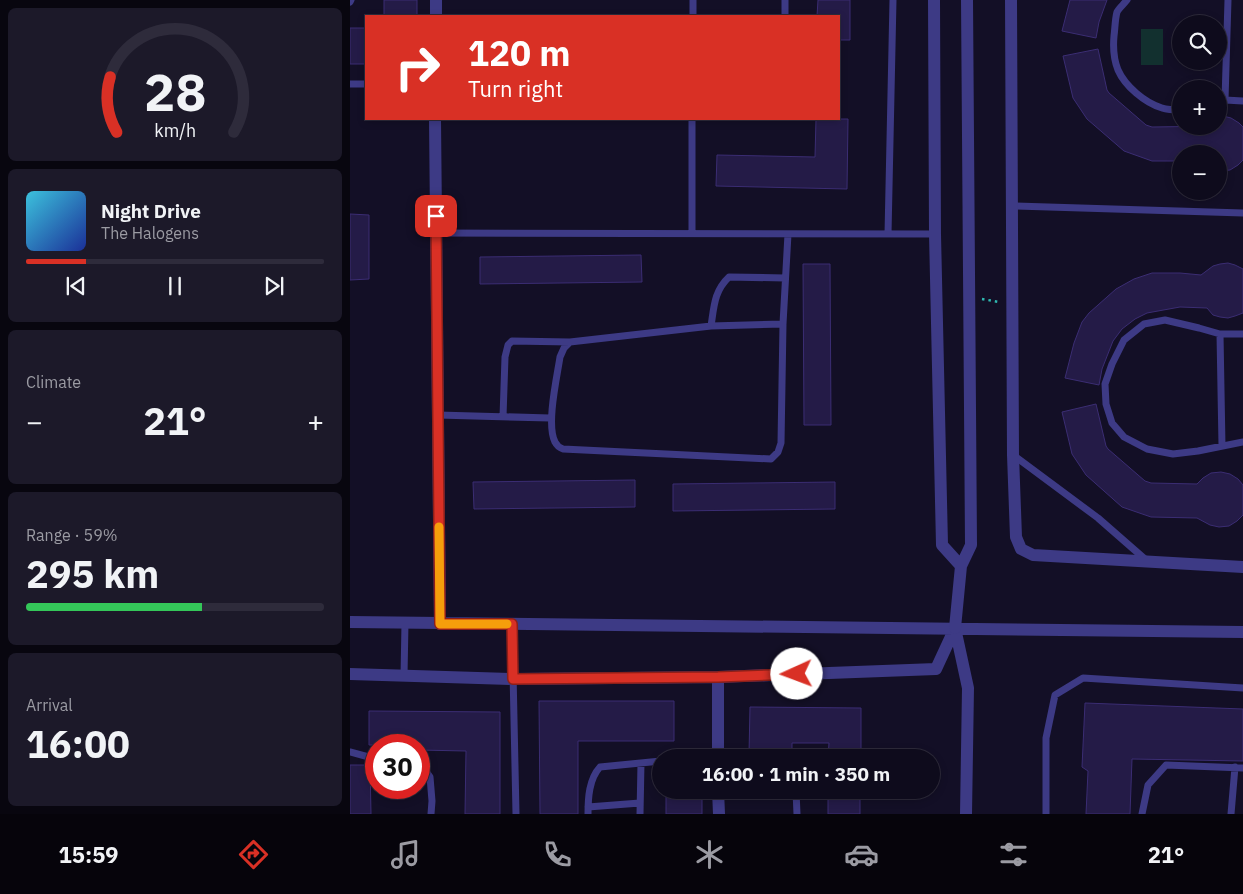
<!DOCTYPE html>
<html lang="en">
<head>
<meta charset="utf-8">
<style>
  :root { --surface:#0e0b1c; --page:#1c1929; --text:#f1f3f6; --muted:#9b9ba3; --line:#2e2b3b; --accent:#d93025 }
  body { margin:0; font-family:"IBM Plex Sans",sans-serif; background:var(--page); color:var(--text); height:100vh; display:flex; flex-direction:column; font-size:19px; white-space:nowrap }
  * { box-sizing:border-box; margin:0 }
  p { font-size:16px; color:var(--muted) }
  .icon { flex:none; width:28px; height:28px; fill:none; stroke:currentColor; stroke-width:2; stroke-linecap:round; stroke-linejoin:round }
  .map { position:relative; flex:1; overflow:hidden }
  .details { display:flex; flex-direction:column; gap:8px; padding:8px; background:#08060f; width:350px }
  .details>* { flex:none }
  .banner { position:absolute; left:15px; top:15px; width:475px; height:105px; border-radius:0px; box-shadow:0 2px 8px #0003,0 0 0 1px var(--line); background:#d93025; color:#fff; overflow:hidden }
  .fabs { position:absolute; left:822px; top:15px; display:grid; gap:10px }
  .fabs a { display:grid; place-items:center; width:55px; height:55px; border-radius:50%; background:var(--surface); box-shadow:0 2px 8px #0003,0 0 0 1px var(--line); font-size:25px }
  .speed { position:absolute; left:15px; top:734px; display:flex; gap:10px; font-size:25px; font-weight:700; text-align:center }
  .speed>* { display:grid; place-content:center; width:65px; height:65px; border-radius:50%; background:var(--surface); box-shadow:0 2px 8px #0003,0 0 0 1px var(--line); line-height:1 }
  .speed .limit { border:8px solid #d22; background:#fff; color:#111 }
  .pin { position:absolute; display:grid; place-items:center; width:42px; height:42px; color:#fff; margin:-21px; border-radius:10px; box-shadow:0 2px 8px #0006 }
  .me { position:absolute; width:55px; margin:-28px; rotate:268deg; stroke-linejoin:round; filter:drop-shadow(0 0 4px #0008) }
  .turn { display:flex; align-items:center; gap:18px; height:105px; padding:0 20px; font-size:22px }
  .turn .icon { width:65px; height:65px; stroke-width:2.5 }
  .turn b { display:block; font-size:35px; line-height:42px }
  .big { font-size:38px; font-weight:700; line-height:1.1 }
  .details .tile { flex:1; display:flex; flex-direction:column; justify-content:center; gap:8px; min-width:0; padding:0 18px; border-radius:8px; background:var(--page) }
  .details .dial { align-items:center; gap:0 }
  .dial svg { height:130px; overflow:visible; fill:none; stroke:var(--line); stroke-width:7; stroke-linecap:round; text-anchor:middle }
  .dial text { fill:var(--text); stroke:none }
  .song { display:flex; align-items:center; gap:15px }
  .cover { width:60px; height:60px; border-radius:8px; background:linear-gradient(135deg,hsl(190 70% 55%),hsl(230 70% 35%)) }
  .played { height:5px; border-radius:2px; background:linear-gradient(90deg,var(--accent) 20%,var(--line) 20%) }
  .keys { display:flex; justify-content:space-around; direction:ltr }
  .heat { display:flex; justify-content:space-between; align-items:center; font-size:28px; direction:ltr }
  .charge { height:8px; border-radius:4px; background:linear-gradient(90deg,#34c759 59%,var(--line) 0) }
  .trip { position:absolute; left:302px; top:749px; width:288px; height:50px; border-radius:25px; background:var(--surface); box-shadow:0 2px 8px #0003,0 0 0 1px var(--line); font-weight:700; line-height:50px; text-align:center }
  .dock { display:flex; height:80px; justify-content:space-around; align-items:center; background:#06040b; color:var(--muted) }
  .dock .icon { width:35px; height:35px }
  .dock .active { color:var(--accent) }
  .dock b { font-size:22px; color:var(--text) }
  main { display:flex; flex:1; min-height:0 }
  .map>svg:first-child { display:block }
  .green { fill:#12302f }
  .building { fill:#241b47; stroke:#3b2d73 }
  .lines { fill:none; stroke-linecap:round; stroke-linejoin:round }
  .path { stroke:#2fb8b0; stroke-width:2.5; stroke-dasharray:2.5 4; stroke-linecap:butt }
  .service { stroke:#3d3a85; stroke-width:7 }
  .minor { stroke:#3d3a85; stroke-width:12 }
  .tertiary { stroke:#3d3a85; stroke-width:12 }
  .route-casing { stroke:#8d1f18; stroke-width:12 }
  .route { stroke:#d93025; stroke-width:9 }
  .slow { stroke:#f59e0b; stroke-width:9 }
</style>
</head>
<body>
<main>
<section class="details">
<div class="tile dial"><svg viewBox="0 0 100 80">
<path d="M14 69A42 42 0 1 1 86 69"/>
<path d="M14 69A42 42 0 0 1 10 35" stroke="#d93025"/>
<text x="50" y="56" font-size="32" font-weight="700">28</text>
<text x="50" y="72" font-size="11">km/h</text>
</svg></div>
<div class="tile">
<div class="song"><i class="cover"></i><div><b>Night Drive</b><p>The Halogens</p></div></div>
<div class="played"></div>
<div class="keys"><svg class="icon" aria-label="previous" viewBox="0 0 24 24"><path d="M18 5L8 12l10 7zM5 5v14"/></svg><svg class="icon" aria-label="pause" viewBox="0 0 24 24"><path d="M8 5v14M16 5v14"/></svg><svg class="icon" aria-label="next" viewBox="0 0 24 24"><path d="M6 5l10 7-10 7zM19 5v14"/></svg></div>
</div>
<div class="tile"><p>Climate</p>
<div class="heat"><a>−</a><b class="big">21°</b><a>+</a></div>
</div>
<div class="tile"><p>Range · 59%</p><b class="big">295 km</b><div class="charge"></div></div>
<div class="tile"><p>Arrival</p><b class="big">16:00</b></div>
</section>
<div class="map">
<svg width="893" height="814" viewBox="0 0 893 814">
  <rect width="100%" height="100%" fill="#130f26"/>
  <path class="green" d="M791,29h22v36h-22z"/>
  <path class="building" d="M34,0h33v16h-33z
    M468,0h32v40h-11v-24h-22z
    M720,0h37l-8,22 -3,16 -34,-7z
    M0,28h16v36h-16z
    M748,49l9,41 2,3 37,32 6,2 67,-1v-11l12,3 8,5 4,4v33l-5,5 -8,5 -11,1v-17h-38v7h-29l-28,-10 -37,-32 -14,-21 -10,-42z
    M466,119h32l-1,70 -131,-3 1,-31 98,2z
    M0,214l19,1v64l-19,1z
    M291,255l1,27 -162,2v-27z
    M878,263l7,2 8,4v44l-8,3 -7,2 -8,-1 -7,-2 -6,-7 -27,-1 -33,6 -12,6 -13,10 -9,12 -11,28 -3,16 -34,-7 9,-35 8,-21 7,-9 27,-24 18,-10 18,-6h28l21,2 12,-9 7,-2z
    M453,264h27l1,161h-27z
    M746,404l10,42 2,3 37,32 6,2 46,1 6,-6 8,-5 10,-1 9,2 8,5 5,6v30l-6,6 -8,5 -10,1 -9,-2 -13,-7 -46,-1 -29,-10 -36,-32 -14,-21 -10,-42z
    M285,480v27l-161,2 -1,-27z
    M485,482v27l-162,2v-27z
    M189,701h135v40h-96v73h-38z
    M735,703l158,6v52l-111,-2 -2,55h-44l2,-43 -6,-4z
    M400,707l111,1v50h-33l1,-15h-37v12l-43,-1z
    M19,711l131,1v102h-35l1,-63 -47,-1v-5h-50z
    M0,765h20l1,49h-21z
    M316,790h36v24h-36z
    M478,790h32v24h-32z"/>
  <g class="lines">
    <path class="path" d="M632,299l17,3"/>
    <path class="service" d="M777,0c-3,4 -8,8 -10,12 -2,7 -2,17 -3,24 -1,11 0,24 4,34 7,16 27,33 44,38 6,2 13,2 19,2
      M0,2l1,-2
      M343,16v-16
      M435,16v-16
      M0,84h16
      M875,100l3,-100
      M869,102l6,-2 18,1
      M663,206l230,7
      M86,233l499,1
      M342,233v-114
      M538,234l5,-234
      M433,324l-2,119 -3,9 -7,7 -208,-10c-3,-1 -6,-3 -8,-7 -9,-17 2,-65 5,-85l4,-9 6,-6 141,-16z
      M433,324l5,-90
      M361,326c3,-19 3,-35 18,-49l56,1
      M870,334l2,112
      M893,334h-23l-21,-6 -34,-8 -21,4 -20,16 -12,24 -7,20 1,20 6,19 12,14 23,12 26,5 25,-3 45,-9
      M88,415l112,3
      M153,417l2,-60 3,-12 4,-4 58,1
      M663,455l85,63 48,42
      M162,624l4,190
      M54,676l1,-53
      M0,752l26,7
      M337,758l31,-4
      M69,764h2l9,13 2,24 -1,13
      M445,790l1,1 1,23
      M238,807l52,-4
      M238,814c0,-16 1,-35 12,-47l61,-6
      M290,814l1,-51
      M696,814v-76l9,-43 28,-17 160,10
      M792,814l6,-29 18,-20 77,3
      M881,814l4,-47"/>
    <path class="minor" d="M661,0l2,455 3,82 5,12 12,6 210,12
      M86,16v-16
      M85,119l5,505
      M0,622l893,10
      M605,628l13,60 -2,126
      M0,674l163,5 205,-2 218,-8 19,-41
      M368,677v81
      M368,790l1,24"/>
    <path class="tertiary" d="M584,0l1,234 7,311 19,21 10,-21 -4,-545
      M605,628l6,-62"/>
  </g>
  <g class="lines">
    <g class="route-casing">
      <path id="route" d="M86,216l4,408h72l1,55 205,-2 79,-3"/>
    </g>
    <use href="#route" class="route"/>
    <path class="slow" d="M89,527l1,97h67"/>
  </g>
</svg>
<div class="fabs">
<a><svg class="icon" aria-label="search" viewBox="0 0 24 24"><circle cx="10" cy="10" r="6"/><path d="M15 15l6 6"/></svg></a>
<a>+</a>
<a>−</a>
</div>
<div class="speed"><div class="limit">30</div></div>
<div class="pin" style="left:86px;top:216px;background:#d93025"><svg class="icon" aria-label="arrive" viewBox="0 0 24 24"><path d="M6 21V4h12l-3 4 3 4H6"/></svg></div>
<svg class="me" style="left:447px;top:674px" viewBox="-20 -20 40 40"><circle r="19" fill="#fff"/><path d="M0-13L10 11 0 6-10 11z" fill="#d93025"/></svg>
<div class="trip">16:00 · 1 min · 350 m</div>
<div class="banner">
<div class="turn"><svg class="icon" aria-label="right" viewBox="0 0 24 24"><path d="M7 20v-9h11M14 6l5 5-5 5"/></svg><div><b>120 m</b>Turn right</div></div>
</div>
</div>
</main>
<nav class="dock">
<b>15:59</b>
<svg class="icon active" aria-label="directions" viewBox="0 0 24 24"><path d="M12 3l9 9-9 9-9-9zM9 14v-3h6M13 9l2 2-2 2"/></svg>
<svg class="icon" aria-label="music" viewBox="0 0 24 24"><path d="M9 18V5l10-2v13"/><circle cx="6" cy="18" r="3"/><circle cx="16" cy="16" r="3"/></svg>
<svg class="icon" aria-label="phone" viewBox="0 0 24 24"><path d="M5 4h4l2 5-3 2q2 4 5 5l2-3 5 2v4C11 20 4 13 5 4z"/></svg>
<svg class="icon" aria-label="climate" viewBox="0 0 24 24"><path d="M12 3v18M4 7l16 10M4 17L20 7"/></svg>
<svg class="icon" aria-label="car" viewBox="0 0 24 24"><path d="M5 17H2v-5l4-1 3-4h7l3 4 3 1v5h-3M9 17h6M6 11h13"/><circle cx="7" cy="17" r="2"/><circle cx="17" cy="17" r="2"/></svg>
<svg class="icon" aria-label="filters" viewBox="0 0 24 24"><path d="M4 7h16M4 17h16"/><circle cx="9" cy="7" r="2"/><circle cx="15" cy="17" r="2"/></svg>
<b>21°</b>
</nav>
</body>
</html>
